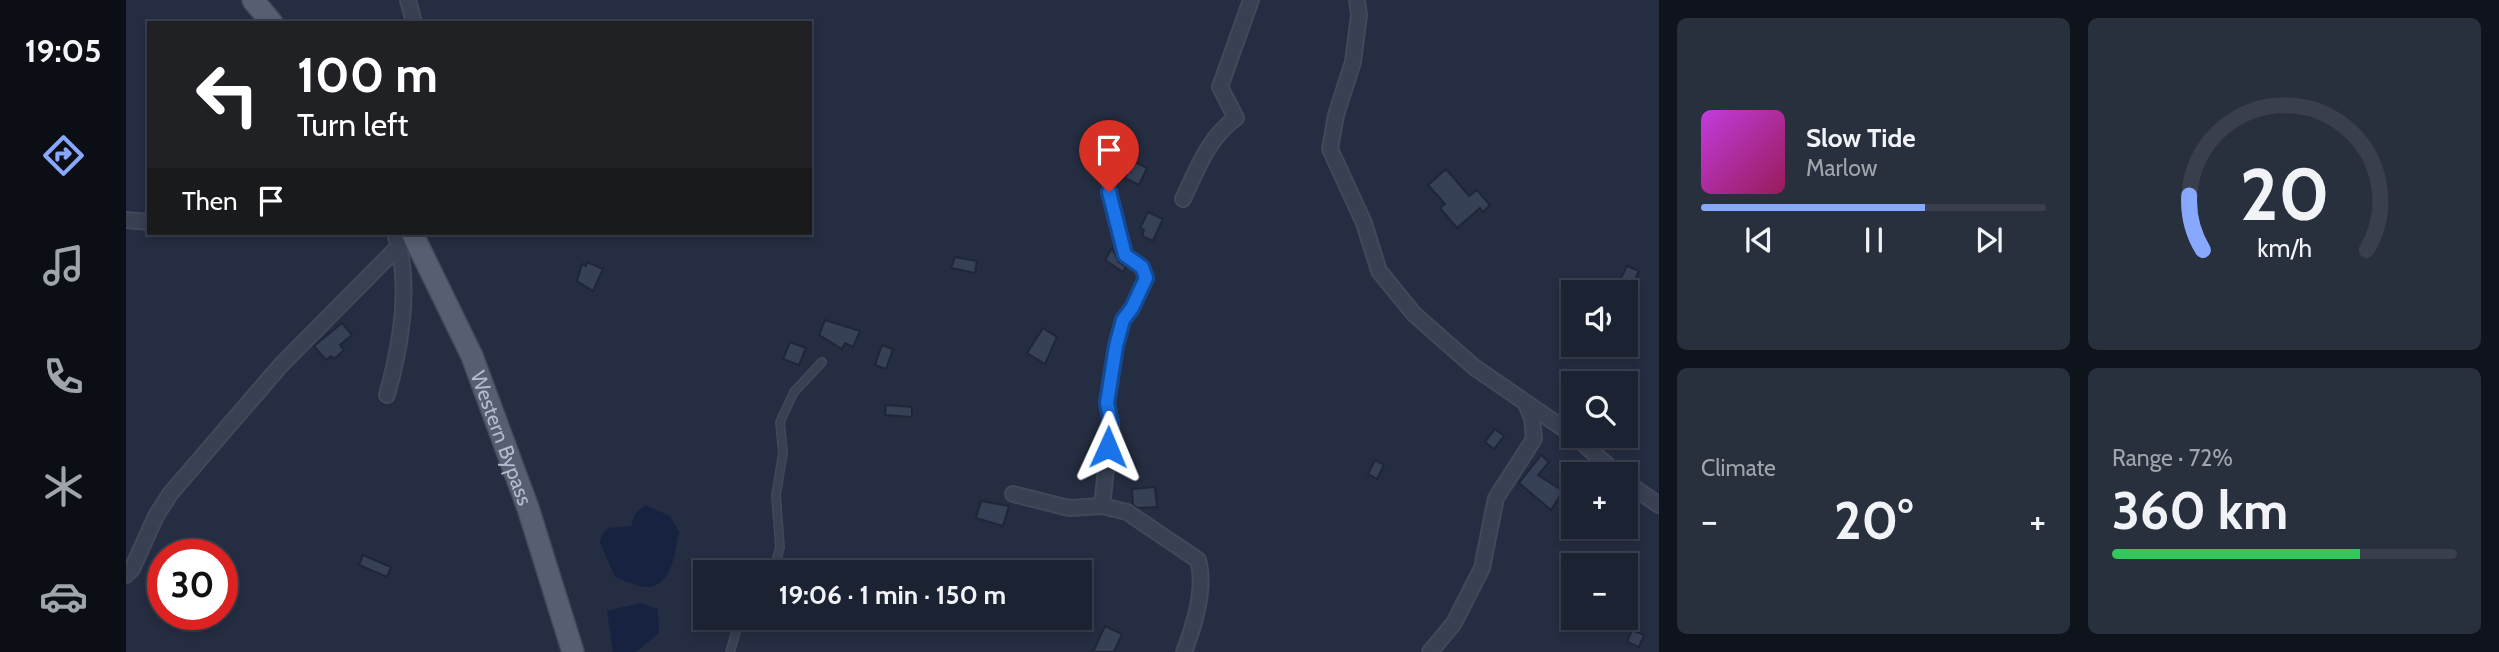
<!DOCTYPE html>
<html lang="en">
<head>
<meta charset="utf-8">
<style>
  :root { --surface:#1b2231; --page:#282f3d; --text:#f1f3f6; --muted:#a0a4ab; --line:#393f4d; --accent:#88a8fd }
  body { margin:0; font-family:Cabin,sans-serif; background:var(--page); color:var(--text); height:100vh; display:flex; flex-direction:column; font-size:26px; white-space:nowrap }
  * { box-sizing:border-box; margin:0 }
  p { font-size:23px; color:var(--muted) }
  .icon { flex:none; width:38px; height:38px; fill:none; stroke:currentColor; stroke-width:2; stroke-linecap:round; stroke-linejoin:round }
  .map { position:relative; flex:1; overflow:hidden }
  .drawer { display:flex; flex-direction:column; gap:18px; padding:18px; background:#0f131b; width:840px }
  .drawer>* { flex:none }
  .guide { position:absolute; left:21px; top:21px; width:665px; height:214px; border-radius:0px; box-shadow:0 4px 10px #0003,0 0 0 2px var(--line); background:#202124; color:#fff; overflow:hidden }
  .fabs { position:absolute; left:1435px; top:280px; display:grid; gap:14px }
  .fabs a { display:grid; place-items:center; width:77px; height:77px; border-radius:0px; background:var(--surface); box-shadow:0 4px 10px #0003,0 0 0 2px var(--line); font-size:35px }
  .speed { position:absolute; left:21px; top:539px; display:flex; gap:14px; font-size:35px; font-weight:700; text-align:center }
  .speed>* { display:grid; place-content:center; width:91px; height:91px; border-radius:50%; background:var(--surface); box-shadow:0 4px 10px #0003,0 0 0 2px var(--line); line-height:1 }
  .speed .limit { border:10px solid #d22; background:#fff; color:#111 }
  .pin { position:absolute; display:grid; place-items:center; width:60px; height:60px; color:#fff; margin:-72px -30px; border-radius:50% 50% 50% 0; rotate:-45deg; box-shadow:0 0 7px #0007 }
  .pin .icon { rotate:45deg }
  .me { position:absolute; width:77px; margin:-38px; rotate:1deg; stroke-linejoin:round; filter:drop-shadow(0 0 5px #0008) }
  .turn { display:flex; align-items:center; gap:24px; height:147px; padding:0 35px; font-size:32px }
  .turn .icon { width:91px; height:91px; stroke-width:2.5 }
  .turn b { display:block; font-size:49px; line-height:60px }
  .then { display:flex; align-items:center; height:66px; padding:0 35px; background:#0003; gap:14px; font-size:26px }
  .big { font-size:52px; font-weight:700; line-height:1.1 }
  .drawer .card { flex:1; display:flex; flex-direction:column; justify-content:center; gap:10px; min-width:0; padding:0 24px; border-radius:10px; background:var(--page) }
  .drawer .dial { align-items:center; gap:0 }
  .dial svg { height:182px; overflow:visible; fill:none; stroke:var(--line); stroke-width:7; stroke-linecap:round; text-anchor:middle }
  .dial text { fill:var(--text); stroke:none }
  .song { display:flex; align-items:center; gap:21px }
  .cover { width:84px; height:84px; border-radius:10px; background:linear-gradient(135deg,hsl(290 70% 55%),hsl(330 70% 35%)) }
  .played { height:7px; border-radius:4px; background:linear-gradient(90deg,var(--accent) 65%,var(--line) 65%) }
  .keys { display:flex; justify-content:space-around; direction:ltr }
  .heat { display:flex; justify-content:space-between; align-items:center; font-size:38px; direction:ltr }
  .charge { height:10px; border-radius:5px; background:linear-gradient(90deg,#34c759 72%,var(--line) 0) }
  .drawer .tiles { flex:1; display:grid; gap:18px; grid-template-columns:repeat(2,1fr) }
  .trip { position:absolute; left:567px; top:560px; width:399px; height:70px; border-radius:0px; background:var(--surface); box-shadow:0 4px 10px #0003,0 0 0 2px var(--line); font-weight:700; line-height:70px; text-align:center }
  main { display:flex; flex:1; min-height:0 }
  .tabs { display:flex; flex-direction:column; width:126px; justify-content:space-around; align-items:center; background:#0b0e14; color:var(--muted) }
  .tabs .icon { width:49px; height:49px }
  .tabs .on { color:var(--accent) }
  .tabs b { font-size:32px; color:var(--text) }
  .map>svg:first-child { display:block }
  .water { fill:#162240 }
  .building { fill:#364057; stroke:#1f2638; stroke-width:2 }
  .lines { fill:none; stroke-linecap:round; stroke-linejoin:round }
  .service-casing { stroke:#42485a; stroke-width:10 }
  .minor-casing { stroke:#42485a; stroke-width:18 }
  .primary-casing { stroke:#42485a; stroke-width:24 }
  .service { stroke:#384051; stroke-width:7 }
  .minor { stroke:#384051; stroke-width:14 }
  .primary { stroke:#565e71; stroke-width:21 }
  .route-casing { stroke:#114b97; stroke-width:18 }
  .route { stroke:#1a73e8; stroke-width:12 }
  .labels { text-anchor:middle; dominant-baseline:central; stroke-width:7; stroke-linejoin:round; paint-order:stroke }
  .street-label { font-size:21px; fill:#b5bbcb; stroke:#1d2436 }
</style>
</head>
<body>
<main>
<nav class="tabs">
<b>19:05</b>
<svg class="icon on" aria-label="directions" viewBox="0 0 24 24"><path d="M12 3l9 9-9 9-9-9zM9 14v-3h6M13 9l2 2-2 2"/></svg>
<svg class="icon" aria-label="music" viewBox="0 0 24 24"><path d="M9 18V5l10-2v13"/><circle cx="6" cy="18" r="3"/><circle cx="16" cy="16" r="3"/></svg>
<svg class="icon" aria-label="phone" viewBox="0 0 24 24"><path d="M5 4h4l2 5-3 2q2 4 5 5l2-3 5 2v4C11 20 4 13 5 4z"/></svg>
<svg class="icon" aria-label="climate" viewBox="0 0 24 24"><path d="M12 3v18M4 7l16 10M4 17L20 7"/></svg>
<svg class="icon" aria-label="car" viewBox="0 0 24 24"><path d="M5 17H2v-5l4-1 3-4h7l3 4 3 1v5h-3M9 17h6M6 11h13"/><circle cx="7" cy="17" r="2"/><circle cx="17" cy="17" r="2"/></svg>
</nav>
<div class="map">
<svg width="1533" height="652" viewBox="0 0 1533 652">
  <rect width="100%" height="100%" fill="#242d41"/>
  <path class="water" d="M519,505l25,11 9,16c-4,18 -6,53 -31,55 -9,1 -24,-7 -33,-10l-15,-34 2,-9 7,-6 22,-2 4,-12z
    M514,603l18,6 1,24 -23,19h-23l-6,-41z"/>
  <path class="building" d="M1007,161l14,7 -8,17 -14,-7z
    M1320,169l23,27 8,-6 13,15 -7,7 -3,-4 -23,20 -17,-20 5,-4 -17,-19z
    M1022,212l15,7 -10,22 -11,-5 2,-6 -4,-2z
    M986,248l7,14 7,5 -3,5 -18,-12z
    M829,257l22,4 -2,12 -24,-5z
    M461,262l16,7 -10,22 -16,-10 5,-17 4,2z
    M1501,266l12,5 -7,15 -12,-6z
    M699,320l35,11 -7,16 -8,-4 -3,6 -23,-14z
    M216,323l10,12 -12,10 4,5 -10,9 -3,-3 -5,4 -12,-14z
    M917,328l14,9 -12,27 -18,-11z
    M664,342l16,6 -7,17 -16,-6z
    M756,345l11,4 -7,20 -11,-4z
    M760,405l26,2v10l-27,-2z
    M1369,429l9,7 -10,13 -9,-7z
    M1415,455l8,7 -11,13 25,16 -12,19 -32,-27z
    M1249,460l9,5 -7,14 -9,-5z
    M1029,487l2,20 -19,1 -5,-3 -1,-16z
    M855,501l28,5 -6,20 -27,-8z
    M237,555l28,12 -4,10 -28,-12z
    M979,626l17,8 -8,18h-21z
    M1506,630l12,5 -5,12 -12,-5z"/>
  <g class="lines">
    <g class="service-casing">
      <path id="service" d="M640,572l10,-10 4,-15 -4,-52 7,-42 -3,-31 14,-30 28,-30
        M604,652l10,-34"/>
    </g>
    <g class="minor-casing">
      <path id="minor" d="M282,0l6,23
        M1231,0l2,15 -6,47 -17,53 -6,34 34,74 15,48 35,43 60,53 99,68
        M1057,199c15,-31 25,-61 53,-81l-16,-31 31,-87
        M0,220l23,2
        M261,395c14,-50 25,-112 8,-162
        M1449,436l42,38
        M1500,482l33,23
        M887,494l56,14 33,-2 25,6 71,48c8,27 -4,66 -14,92
        M976,506l9,-83 -4,-20 9,-57 7,-26 9,-12 14,-30 -4,-11 -17,-12 -16,-63
        M0,575l6,-6 24,-53 14,-22 111,-129 117,-118
        M1304,652l24,-29 28,-55 14,-70 38,-59 -2,-21 -6,-14"/>
    </g>
    <g class="primary-casing">
      <g id="primary">
        <path d="M127,0l19,23"/>
        <path id="s1" d="M286,233l60,123 56,152 45,144"/>
      </g>
    </g>
    <use href="#service" class="service"/>
    <use href="#minor" class="minor"/>
    <use href="#primary" class="primary"/>
  </g>
  <g class="lines">
    <g class="route-casing">
      <path id="route" d="M982,447l3,-24 -4,-20 9,-57 7,-26 9,-12 14,-30 -4,-11 -17,-12 -16,-63"/>
    </g>
    <use href="#route" class="route"/>
  </g>
  <g class="labels">
    <g class="street-label">
      <text stroke="none"><textPath href="#s1" startOffset="224">Western Bypass</textPath></text>
    </g>
  </g>
</svg>
<div class="fabs">
<a><svg class="icon" aria-label="sound" viewBox="0 0 24 24"><path d="M4 9h4l5-4v14l-5-4H4zM17 9q2 3 0 6"/></svg></a>
<a><svg class="icon" aria-label="search" viewBox="0 0 24 24"><circle cx="10" cy="10" r="6"/><path d="M15 15l6 6"/></svg></a>
<a>+</a>
<a>−</a>
</div>
<div class="speed"><div class="limit">30</div></div>
<div class="pin" style="left:983px;top:192px;background:#d93025"><svg class="icon" aria-label="arrive" viewBox="0 0 24 24"><path d="M6 21V4h12l-3 4 3 4H6"/></svg></div>
<svg class="me" style="left:982px;top:447px" viewBox="-20 -20 40 40"><path d="M0-17L14 15 0 8-14 15z" fill="#1a73e8" stroke="#fff" stroke-width="4"/></svg>
<div class="trip">19:06 · 1 min · 150 m</div>
<div class="guide">
<div class="turn"><svg class="icon" aria-label="left" viewBox="0 0 24 24"><path d="M17 20v-9H6M10 6l-5 5 5 5"/></svg><div><b>100 m</b>Turn left</div></div>
<div class="then">Then<svg class="icon" aria-label="arrive" viewBox="0 0 24 24"><path d="M6 21V4h12l-3 4 3 4H6"/></svg></div>
</div>
</div>
<section class="drawer">
<div class="tiles">
<div class="card">
<div class="song"><i class="cover"></i><div><b>Slow Tide</b><p>Marlow</p></div></div>
<div class="played"></div>
<div class="keys"><svg class="icon" aria-label="previous" viewBox="0 0 24 24"><path d="M18 5L8 12l10 7zM5 5v14"/></svg><svg class="icon" aria-label="pause" viewBox="0 0 24 24"><path d="M8 5v14M16 5v14"/></svg><svg class="icon" aria-label="next" viewBox="0 0 24 24"><path d="M6 5l10 7-10 7zM19 5v14"/></svg></div>
</div>
<div class="card dial"><svg viewBox="0 0 100 80">
<path d="M14 69A42 42 0 1 1 86 69"/>
<path d="M14 69A42 42 0 0 1 8 45" stroke="#88a8fd"/>
<text x="50" y="56" font-size="32" font-weight="700">20</text>
<text x="50" y="72" font-size="11">km/h</text>
</svg></div>
<div class="card"><p>Climate</p>
<div class="heat"><a>−</a><b class="big">20°</b><a>+</a></div>
</div>
<div class="card"><p>Range · 72%</p><b class="big">360 km</b><div class="charge"></div></div>
</div>
</section>
</main>
</body>
</html>
